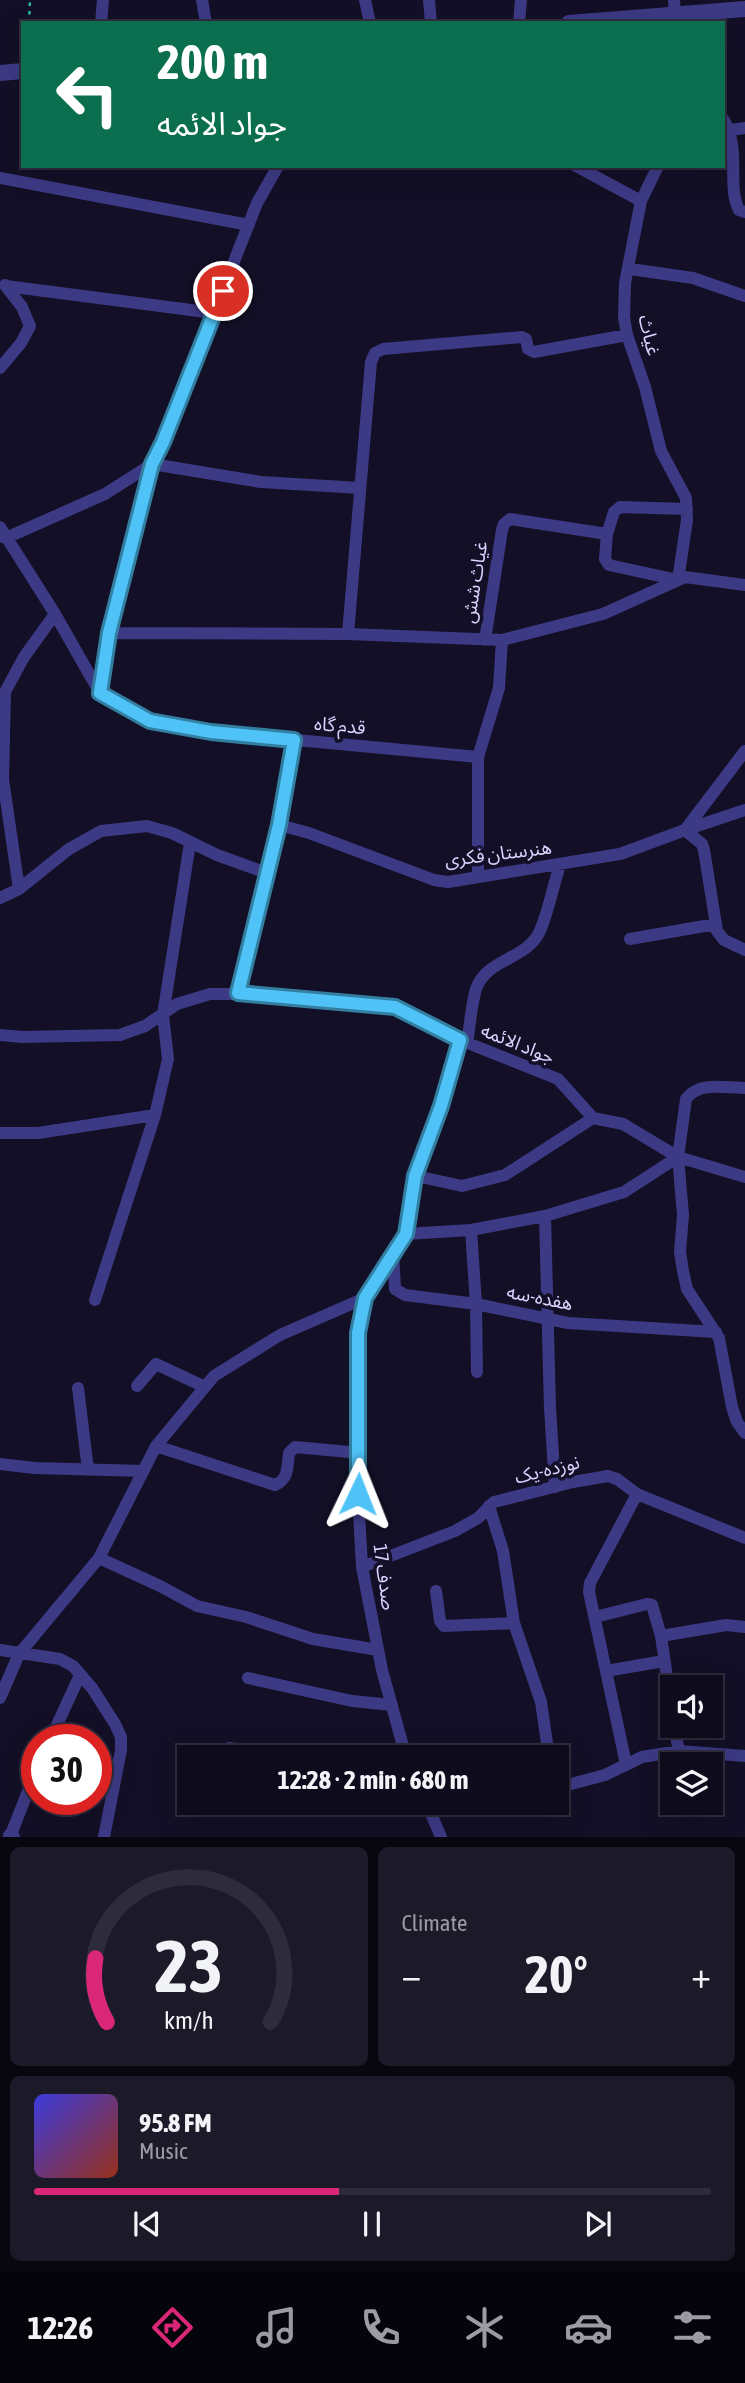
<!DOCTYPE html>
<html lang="en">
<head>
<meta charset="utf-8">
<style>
  :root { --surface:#0e0b1c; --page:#1c1929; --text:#f1f3f6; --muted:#9b9ba3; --line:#2e2b3b; --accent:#db2777 }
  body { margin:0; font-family:"Asap Condensed","Noto Sans Arabic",sans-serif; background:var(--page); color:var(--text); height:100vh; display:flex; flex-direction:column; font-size:26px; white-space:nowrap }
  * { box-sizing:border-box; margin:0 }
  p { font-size:23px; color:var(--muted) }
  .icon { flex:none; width:38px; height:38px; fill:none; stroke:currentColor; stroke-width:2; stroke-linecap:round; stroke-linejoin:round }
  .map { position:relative; height:1837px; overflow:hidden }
  .details { display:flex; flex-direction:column; gap:10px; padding:10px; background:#08060f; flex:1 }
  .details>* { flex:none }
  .guide { position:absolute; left:21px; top:21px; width:704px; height:147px; border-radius:0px; box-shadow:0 7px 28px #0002,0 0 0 2px var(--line); background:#0b6e4f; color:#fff; overflow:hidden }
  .tools { position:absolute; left:660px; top:1675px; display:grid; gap:14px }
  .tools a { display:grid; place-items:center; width:63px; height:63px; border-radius:0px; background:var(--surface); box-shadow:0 7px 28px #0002,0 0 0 2px var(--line); font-size:35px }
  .speed { position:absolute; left:21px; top:1724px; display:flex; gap:14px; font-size:35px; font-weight:700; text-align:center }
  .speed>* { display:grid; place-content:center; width:91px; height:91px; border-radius:50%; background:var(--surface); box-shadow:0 7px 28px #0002,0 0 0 2px var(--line); line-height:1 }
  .speed .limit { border:10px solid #d22; background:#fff; color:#111 }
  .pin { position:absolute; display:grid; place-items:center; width:60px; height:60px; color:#fff; margin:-30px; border:4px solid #fff; border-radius:50%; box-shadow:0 2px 7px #0007 }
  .me { position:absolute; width:77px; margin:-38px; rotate:2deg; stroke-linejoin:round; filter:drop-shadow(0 0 5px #0008) }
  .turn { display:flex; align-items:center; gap:24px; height:147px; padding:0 21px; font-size:32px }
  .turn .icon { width:91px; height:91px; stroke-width:2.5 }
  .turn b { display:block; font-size:49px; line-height:60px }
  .big { font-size:52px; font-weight:700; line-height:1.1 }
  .details .tile { flex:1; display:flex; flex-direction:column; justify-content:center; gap:10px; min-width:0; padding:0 24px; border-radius:10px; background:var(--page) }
  .details .dial { align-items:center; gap:0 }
  .dial svg { height:182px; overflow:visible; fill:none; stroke:var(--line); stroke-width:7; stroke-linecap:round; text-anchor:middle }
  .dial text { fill:var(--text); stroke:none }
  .song { display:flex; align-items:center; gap:21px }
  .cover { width:84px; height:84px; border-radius:10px; background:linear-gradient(135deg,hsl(240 70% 55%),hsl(10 70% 35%)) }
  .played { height:7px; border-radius:4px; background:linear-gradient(90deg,var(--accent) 45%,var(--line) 45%) }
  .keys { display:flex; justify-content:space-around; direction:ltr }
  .heat { display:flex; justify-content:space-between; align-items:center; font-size:38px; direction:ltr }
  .details .tiles { flex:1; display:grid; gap:10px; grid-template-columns:1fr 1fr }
  .tile:last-child { grid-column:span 2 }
  .trip { position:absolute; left:177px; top:1745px; width:392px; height:70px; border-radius:0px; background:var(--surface); box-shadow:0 7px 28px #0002,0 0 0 2px var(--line); font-weight:700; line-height:70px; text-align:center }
  .menu { display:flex; height:112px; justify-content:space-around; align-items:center; background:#06040b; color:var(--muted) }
  .menu .icon { width:49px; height:49px }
  .menu .selected { color:var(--accent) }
  .menu b { font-size:32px; color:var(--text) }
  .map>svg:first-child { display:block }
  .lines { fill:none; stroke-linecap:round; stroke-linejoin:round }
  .path { stroke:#2fb8b0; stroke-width:2.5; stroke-dasharray:3.5 5; stroke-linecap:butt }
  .minor { stroke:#3d3a85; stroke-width:12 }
  .tertiary { stroke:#3d3a85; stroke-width:16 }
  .route-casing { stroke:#337fa1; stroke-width:18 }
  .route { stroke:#4fc3f7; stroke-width:12 }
  .labels { text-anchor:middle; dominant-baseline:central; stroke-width:7; stroke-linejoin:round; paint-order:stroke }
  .street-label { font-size:19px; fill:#d9d4ff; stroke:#130f26 }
</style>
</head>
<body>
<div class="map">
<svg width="745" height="1837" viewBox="0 0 745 1837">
  <rect width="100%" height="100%" fill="#130f26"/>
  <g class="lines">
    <path class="path" d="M29,23l1,-23"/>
    <path class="minor" d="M202,0l4,23
      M365,0l5,23
      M429,0l2,23
      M674,0l1,13
      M101,23l2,-23
      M519,23l2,-23
      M723,119c19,31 3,65 16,91l6,2
      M730,130l15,-2
      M278,166l-21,37 -94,239 -11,22 -43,169 -9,60 50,28 61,11 267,25v120
      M576,166l65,35
      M0,178l249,47
      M630,269l63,9 52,18
      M6,286l208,27
      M0,368l21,-25 9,-17 -8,-19 -17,-22
      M0,527l55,87 45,79
      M607,534l-2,25 4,6 69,15 9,-60 -1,-22 -25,-47 -16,-64 -18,-52 -3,-18 1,-34 16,-82 17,-35
      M0,536l6,2 99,-44 47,-30 109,18 99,6
      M109,633l239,1 154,6 101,-26 82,-37 60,8
      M348,634l23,-272 4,-9 8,-4 139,-12 4,2 2,10 6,3 93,-17
      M485,640l17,-110 2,-6 6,-5 97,15 7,-22 6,-5 67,2
      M478,757l21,-69 3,-48
      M279,825l30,8 125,47 14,2 172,-28 65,-24 60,-79
      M685,830l17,14 2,6 13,81 7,9 21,10
      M685,830l60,-20
      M19,889l-16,-110 2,-87 19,-35 31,-43
      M0,898l19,-9 50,-40 32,-18 46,-5 25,7 45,22 50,18
      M630,939l86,-15
      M238,993l41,-168 15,-85
      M0,1035l22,2 98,-2 25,-9 32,-22 33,-10h37l148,13 65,33 98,39 35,39 30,6 55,33 67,20
      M467,1043c3,-17 4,-37 9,-54 10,-30 49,-29 63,-56 9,-19 14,-47 21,-68
      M745,1088c-20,0 -46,-7 -59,11l-8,58 5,58 -3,37 3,19 4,18 32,49 13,69 5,15 8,11
      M0,1133h38l117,-18
      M416,1176l46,10 43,-11 88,-57
      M545,1216l5,192 5,79
      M471,1230l5,74 1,68
      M406,1234l65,-4 74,-14 79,-24 54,-35
      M393,1253l2,36 10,6 71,9 92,19 148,9
      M95,1300l60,-185 13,-56 -5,-44 27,-172
      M137,1386l19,-22 49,23
      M78,1388l10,82
      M156,1446l119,39c14,-6 12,-18 14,-32l6,-6 65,6
      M0,1464l34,4 109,3
      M489,1506l14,45 11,72 27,79 8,55
      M99,1558l61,28 37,20 49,11 67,22 65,11
      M362,1567l93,-36 23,-13 16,-16 79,-20 35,-6 9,3 20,15 108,44
      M436,1591l4,30 4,5 70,-3
      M595,1617l52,-13 5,1 9,31 11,75
      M661,1636l65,-11 19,2
      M0,1650l60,9 13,7 19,22 23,36 6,13v13l-17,87
      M606,1671l-17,-79 1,-9 47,-89
      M248,1678l104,23 40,4
      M0,1698l19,-44 80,-96 57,-112 58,-70 66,-41 85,-37
      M674,1726l5,25
      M50,1740l30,-65
      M229,1748l56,9
      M406,1757l-24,-87 -20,-103 -4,-73v-161l7,-35 41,-64 10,-58 25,-70 19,-66
      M626,1764l-20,-93 58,-10
      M556,1788l49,-13 37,-18 37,-6 66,5
      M426,1802l15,35
      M10,1837l27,-69"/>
    <path class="tertiary" d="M569,23l176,-14
      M0,73l23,-2
      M11,1836l1,1"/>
  </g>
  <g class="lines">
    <g class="route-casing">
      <path id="route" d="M223,291l-60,151 -11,22 -43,169 -9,60 50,28 61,11 83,8 -15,85 -41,168 157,14 65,33 -19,66 -26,70 -9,58 -41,64 -7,35v161"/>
    </g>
    <use href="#route" class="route"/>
  </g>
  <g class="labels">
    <g class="street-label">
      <text transform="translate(650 335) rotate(77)">غیاث</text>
      <text transform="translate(474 582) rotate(-81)">غیاث شش</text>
      <text transform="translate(340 725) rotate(5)">قدم گاه</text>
      <text transform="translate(498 853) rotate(-7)">هنرستان فکری</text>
      <text transform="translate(518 1043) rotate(22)">جواد الائمه</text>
      <text transform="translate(540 1297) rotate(11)">هفده-سه</text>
      <text transform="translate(547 1469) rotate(-14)">نوزده-یک</text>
      <text transform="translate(385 1577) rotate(82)">صدف 17</text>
    </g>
  </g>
</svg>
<div class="tools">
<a><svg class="icon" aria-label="sound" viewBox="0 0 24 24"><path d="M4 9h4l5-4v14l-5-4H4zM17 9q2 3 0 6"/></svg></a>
<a><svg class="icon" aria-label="layers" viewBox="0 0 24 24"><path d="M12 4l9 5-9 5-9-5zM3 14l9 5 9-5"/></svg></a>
</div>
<div class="speed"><div class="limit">30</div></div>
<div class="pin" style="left:223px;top:291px;background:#d93025"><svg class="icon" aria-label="arrive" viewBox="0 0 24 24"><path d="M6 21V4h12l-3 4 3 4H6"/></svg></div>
<svg class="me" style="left:358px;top:1494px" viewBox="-20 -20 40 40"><path d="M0-17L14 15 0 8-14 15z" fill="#4fc3f7" stroke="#fff" stroke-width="4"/></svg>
<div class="trip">12:28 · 2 min · 680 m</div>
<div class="guide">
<div class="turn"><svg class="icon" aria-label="left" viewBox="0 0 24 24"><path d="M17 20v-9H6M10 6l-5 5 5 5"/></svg><div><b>200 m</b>جواد الائمه</div></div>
</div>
</div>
<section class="details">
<div class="tiles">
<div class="tile dial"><svg viewBox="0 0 100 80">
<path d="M14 69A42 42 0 1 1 86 69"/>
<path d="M14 69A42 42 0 0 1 9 41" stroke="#db2777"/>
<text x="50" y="56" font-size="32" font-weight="700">23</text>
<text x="50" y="72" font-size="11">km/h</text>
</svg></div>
<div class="tile"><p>Climate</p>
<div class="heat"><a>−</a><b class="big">20°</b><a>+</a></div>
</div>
<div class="tile">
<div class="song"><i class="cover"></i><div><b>95.8 FM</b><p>Music</p></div></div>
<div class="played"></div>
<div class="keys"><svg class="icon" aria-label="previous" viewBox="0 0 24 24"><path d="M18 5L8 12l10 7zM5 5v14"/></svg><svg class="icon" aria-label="pause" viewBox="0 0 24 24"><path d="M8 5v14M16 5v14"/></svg><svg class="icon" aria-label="next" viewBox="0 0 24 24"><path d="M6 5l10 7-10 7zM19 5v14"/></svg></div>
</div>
</div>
</section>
<nav class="menu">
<b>12:26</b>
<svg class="icon selected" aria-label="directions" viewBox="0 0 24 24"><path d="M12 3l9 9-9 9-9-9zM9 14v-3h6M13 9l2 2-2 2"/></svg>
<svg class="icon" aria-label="music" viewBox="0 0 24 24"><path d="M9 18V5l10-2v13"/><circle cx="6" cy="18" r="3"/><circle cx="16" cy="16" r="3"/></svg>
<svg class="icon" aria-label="phone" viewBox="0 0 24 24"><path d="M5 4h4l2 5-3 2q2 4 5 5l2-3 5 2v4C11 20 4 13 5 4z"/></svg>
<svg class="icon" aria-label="climate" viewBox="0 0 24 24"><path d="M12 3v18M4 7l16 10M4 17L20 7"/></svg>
<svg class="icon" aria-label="car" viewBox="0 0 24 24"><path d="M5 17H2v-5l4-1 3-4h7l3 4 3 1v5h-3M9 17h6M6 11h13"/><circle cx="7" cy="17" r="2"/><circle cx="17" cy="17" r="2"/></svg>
<svg class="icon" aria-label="filters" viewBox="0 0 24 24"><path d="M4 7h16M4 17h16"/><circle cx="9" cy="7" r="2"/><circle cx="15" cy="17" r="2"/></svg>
</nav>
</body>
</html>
